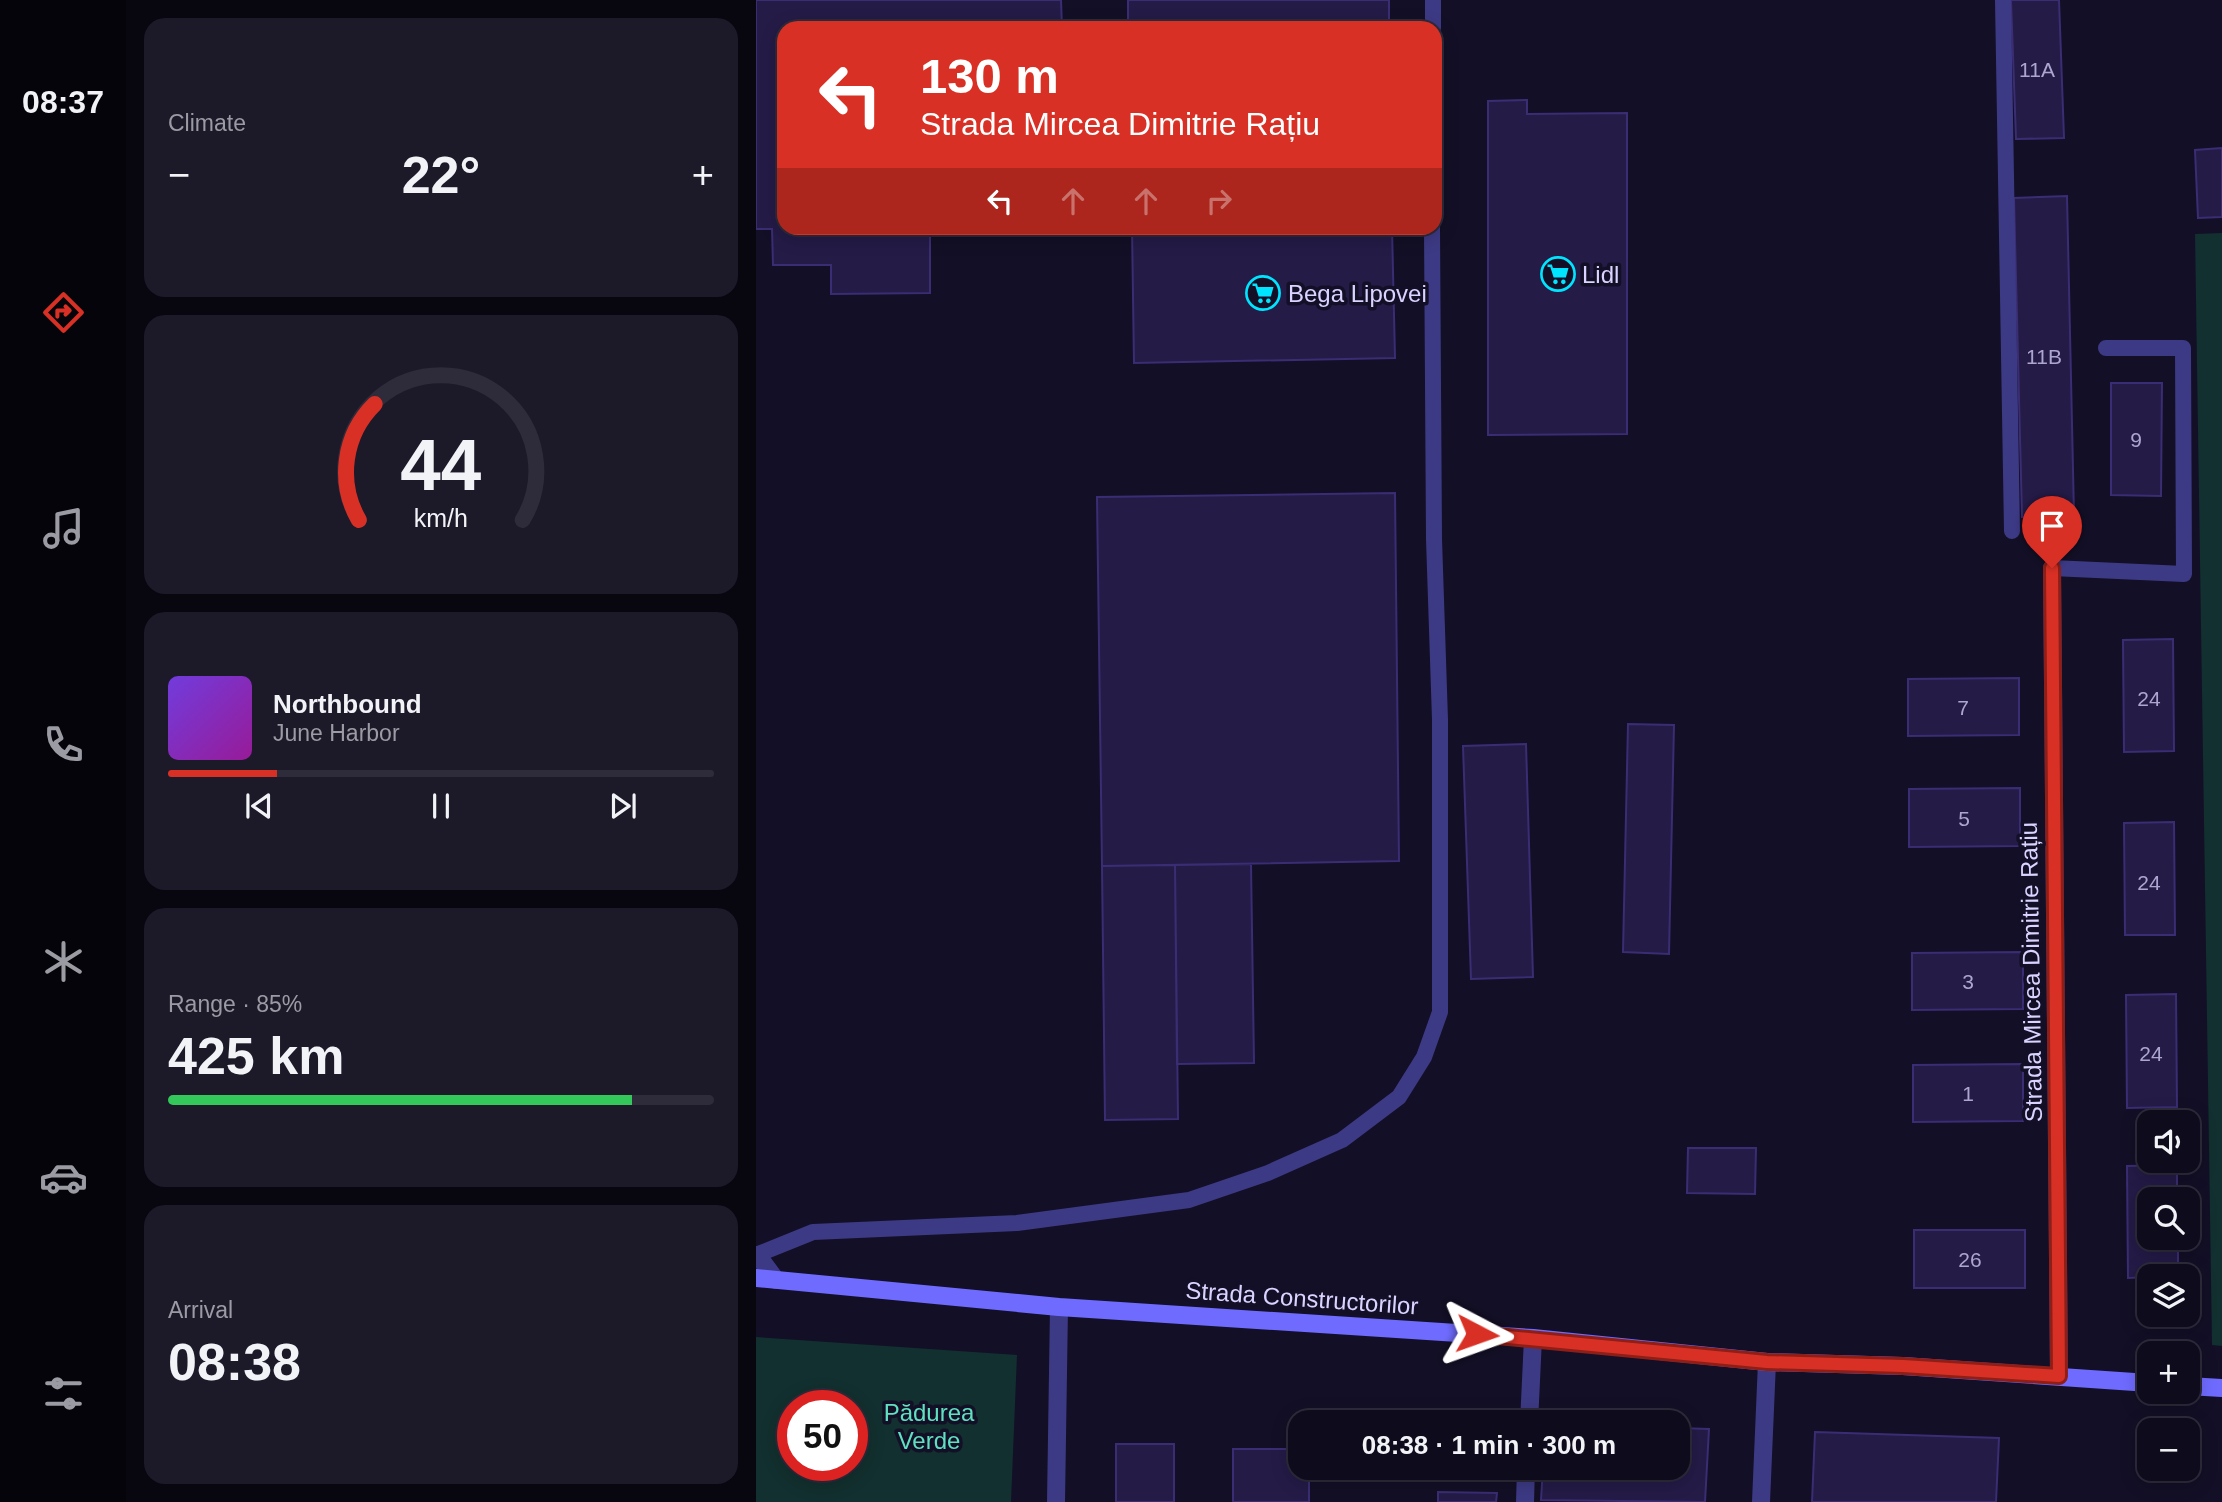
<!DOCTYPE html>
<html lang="en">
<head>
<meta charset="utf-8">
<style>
  :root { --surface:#0e0b1c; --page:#1c1929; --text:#f1f3f6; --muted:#9b9ba3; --line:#2e2b3b; --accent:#d93025 }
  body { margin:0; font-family:Helvetica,sans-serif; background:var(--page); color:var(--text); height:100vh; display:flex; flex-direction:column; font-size:26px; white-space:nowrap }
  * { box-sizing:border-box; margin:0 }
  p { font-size:23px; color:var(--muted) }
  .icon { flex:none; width:38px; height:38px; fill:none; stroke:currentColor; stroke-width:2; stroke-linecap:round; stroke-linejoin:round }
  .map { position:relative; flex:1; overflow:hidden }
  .drawer { display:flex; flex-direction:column; gap:18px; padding:18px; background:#08060f; width:630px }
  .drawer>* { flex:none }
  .hud { position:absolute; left:21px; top:21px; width:665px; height:214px; border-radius:21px; box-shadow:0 4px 18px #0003,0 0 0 2px var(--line); background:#d93025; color:#fff; overflow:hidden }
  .fabs { position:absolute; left:1381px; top:1110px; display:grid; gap:14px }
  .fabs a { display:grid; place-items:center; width:63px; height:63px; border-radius:14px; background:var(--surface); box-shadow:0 4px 18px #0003,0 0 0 2px var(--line); font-size:35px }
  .speed { position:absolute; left:21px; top:1390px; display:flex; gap:14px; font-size:35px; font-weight:700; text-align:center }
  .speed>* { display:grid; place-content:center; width:91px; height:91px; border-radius:50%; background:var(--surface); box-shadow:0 4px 18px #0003,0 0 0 2px var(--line); line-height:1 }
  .speed .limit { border:10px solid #d22; background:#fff; color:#111 }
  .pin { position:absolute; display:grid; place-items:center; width:60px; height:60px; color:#fff; margin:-72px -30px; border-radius:50% 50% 50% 0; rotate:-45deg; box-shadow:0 0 7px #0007 }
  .pin .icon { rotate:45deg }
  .me { position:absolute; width:77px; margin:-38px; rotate:94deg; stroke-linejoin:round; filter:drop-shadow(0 0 5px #0008) }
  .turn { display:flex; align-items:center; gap:24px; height:147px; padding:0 28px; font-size:32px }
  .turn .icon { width:91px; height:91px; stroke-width:2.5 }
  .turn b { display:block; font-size:49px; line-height:60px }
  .lanes { display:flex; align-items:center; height:66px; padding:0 28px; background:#0003; justify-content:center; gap:35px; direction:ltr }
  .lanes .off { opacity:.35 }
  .big { font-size:52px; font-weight:700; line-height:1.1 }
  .drawer .card { flex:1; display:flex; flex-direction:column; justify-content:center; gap:10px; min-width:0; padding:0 24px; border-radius:21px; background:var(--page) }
  .drawer .dial { align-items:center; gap:0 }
  .dial svg { height:182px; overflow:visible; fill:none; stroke:var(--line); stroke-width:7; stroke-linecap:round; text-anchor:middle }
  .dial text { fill:var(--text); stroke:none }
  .song { display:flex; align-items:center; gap:21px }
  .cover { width:84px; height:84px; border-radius:10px; background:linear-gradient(135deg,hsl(260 70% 55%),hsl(300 70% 35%)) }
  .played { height:7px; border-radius:4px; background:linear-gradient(90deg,var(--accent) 20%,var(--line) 20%) }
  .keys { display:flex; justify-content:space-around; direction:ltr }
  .heat { display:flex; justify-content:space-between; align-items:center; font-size:38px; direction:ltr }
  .charge { height:10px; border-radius:5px; background:linear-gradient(90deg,#34c759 85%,var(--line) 0) }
  .trip { position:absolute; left:532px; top:1410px; width:402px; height:70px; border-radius:21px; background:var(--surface); box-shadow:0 4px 18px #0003,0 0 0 2px var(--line); font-weight:700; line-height:70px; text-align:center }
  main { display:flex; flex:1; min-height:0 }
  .dock { display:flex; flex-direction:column; width:126px; justify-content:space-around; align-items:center; background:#06040b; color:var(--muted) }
  .dock .icon { width:49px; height:49px }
  .dock .selected { color:var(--accent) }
  .dock b { font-size:32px; color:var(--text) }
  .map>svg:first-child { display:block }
  .green { fill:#12302f; fill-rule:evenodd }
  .building { fill:#241b47; stroke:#3b2d73; stroke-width:2 }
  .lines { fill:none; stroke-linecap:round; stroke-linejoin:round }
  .service { stroke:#3d3a85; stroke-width:16 }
  .minor { stroke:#3d3a85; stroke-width:18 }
  .tertiary { stroke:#3d3a85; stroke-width:18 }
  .secondary { stroke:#6f6bff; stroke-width:18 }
  .route-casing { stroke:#8d1f18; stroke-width:18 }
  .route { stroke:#d93025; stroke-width:12 }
  .labels { text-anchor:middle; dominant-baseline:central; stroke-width:7; stroke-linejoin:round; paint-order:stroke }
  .number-label { font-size:21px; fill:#aca6d1 }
  .poi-label { font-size:24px; fill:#d9d4ff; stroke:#130f26; text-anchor:start }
  .street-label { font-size:24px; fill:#d9d4ff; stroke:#130f26 }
  .park-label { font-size:24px; fill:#5fe0c0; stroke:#130f26 }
</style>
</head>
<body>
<main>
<nav class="dock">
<b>08:37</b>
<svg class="icon selected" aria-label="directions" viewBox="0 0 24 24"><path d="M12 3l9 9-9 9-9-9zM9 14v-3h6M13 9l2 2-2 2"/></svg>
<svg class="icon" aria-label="music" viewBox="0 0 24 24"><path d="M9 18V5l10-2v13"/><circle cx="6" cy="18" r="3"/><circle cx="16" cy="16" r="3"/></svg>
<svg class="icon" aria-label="phone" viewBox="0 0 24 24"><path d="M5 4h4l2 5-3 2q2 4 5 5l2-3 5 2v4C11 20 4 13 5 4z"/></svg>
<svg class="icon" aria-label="climate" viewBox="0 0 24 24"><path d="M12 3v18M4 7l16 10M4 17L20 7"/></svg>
<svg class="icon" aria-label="car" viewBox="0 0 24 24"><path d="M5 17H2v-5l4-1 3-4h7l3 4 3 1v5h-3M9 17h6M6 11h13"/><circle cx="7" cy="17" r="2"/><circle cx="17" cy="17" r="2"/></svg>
<svg class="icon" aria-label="filters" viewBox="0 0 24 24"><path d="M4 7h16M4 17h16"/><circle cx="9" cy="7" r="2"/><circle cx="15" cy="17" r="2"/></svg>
</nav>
<section class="drawer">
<div class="card"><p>Climate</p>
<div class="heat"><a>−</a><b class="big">22°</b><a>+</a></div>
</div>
<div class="card dial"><svg viewBox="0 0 100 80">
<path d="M14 69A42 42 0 1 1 86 69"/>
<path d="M14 69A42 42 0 0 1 21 18" stroke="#d93025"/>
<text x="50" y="56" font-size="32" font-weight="700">44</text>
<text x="50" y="72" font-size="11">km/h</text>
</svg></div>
<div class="card">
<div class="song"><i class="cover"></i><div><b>Northbound</b><p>June Harbor</p></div></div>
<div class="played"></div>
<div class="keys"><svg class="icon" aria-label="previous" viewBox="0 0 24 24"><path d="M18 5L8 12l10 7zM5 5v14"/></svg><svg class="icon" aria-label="pause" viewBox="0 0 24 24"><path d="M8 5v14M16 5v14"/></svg><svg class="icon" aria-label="next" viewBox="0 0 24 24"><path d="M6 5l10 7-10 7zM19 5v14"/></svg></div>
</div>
<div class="card"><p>Range · 85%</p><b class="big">425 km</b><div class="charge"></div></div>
<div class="card"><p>Arrival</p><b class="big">08:38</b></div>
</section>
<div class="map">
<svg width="1466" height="1502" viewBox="0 0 1466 1502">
  <rect width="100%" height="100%" fill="#130f26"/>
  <path class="green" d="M1466,233v1113l-10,-1 -17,-1111z
    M0,1337l261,18 -6,147h-255zM37,1405h59v60h-59z"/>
  <path class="building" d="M0,0h305l1,28h-278v200h146v65l-99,1v-29h-58l-1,-36h-16z
    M372,0h261v28h-261z
    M1255,0h48l5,138 -48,1z
    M771,100v14l100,-1v321l-139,1v-334z
    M1466,148v69l-24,1 -3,-68z
    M1311,196l7,319 -52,2 -8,-319z
    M376,228h260l3,130 -261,5z
    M1355,383h51l-1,113 -50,-1z
    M639,493l4,368 -297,5 -5,-369z
    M1417,639l1,112 -50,1 -1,-112z
    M1263,678v57l-111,1v-57z
    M872,724l46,1 -5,229 -46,-2z
    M770,744l7,233 -62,2 -8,-233z
    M1264,788v58l-111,1v-58z
    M1418,822l1,113h-50l-1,-112z
    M495,864l3,199 -77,1 -2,-199z
    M419,865l3,254 -73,1 -3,-254z
    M1267,952v57l-111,1v-57z
    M1420,994l1,113 -50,1 -1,-113z
    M1267,1064v57l-110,1v-57z
    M932,1148h68l-1,46 -68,-1z
    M1421,1165v34h-28v38h29v39l-50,2 -1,-112z
    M1158,1230h111v58h-111z
    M922,1428l31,1 -4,73 -164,-2 2,-32h135z
    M1059,1432l184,6 -3,64h-184z
    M360,1444h58v58h-58z
    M477,1449h67v19h9v34h-76z
    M662,1468h67v6z
    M682,1492l59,1 -1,9h-58z"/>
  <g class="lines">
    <path class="service" d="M1247,0l9,531
      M677,28v-28
      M1296,568l132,6 -1,-226h-77
      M0,1255l57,-23 204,-9 172,-23 79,-27 74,-33 57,-43 25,-40 16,-45v-292l-6,-181 -2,-311"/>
    <path class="minor" d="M1296,568l7,808
      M0,1258l6,3 14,19
      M773,1423l4,-85
      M300,1502l3,-195
      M769,1502l1,-34"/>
    <path class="tertiary" d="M1005,1502l6,-140"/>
    <path class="secondary" d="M0,1278l303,29 474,31 234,24 136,4 246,17
      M1432,1386l34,2"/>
  </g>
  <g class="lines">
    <g class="route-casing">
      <path id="route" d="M721,1334l290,28 136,4 156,10 -7,-808"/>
    </g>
    <use href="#route" class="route"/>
  </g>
  <defs>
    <g id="supermarket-ring" transform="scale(1.75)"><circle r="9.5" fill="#130f26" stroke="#00e5ff" stroke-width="1.5"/><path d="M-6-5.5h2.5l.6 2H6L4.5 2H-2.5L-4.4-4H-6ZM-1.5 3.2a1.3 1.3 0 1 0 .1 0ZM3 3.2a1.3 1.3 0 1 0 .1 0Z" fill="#00e5ff"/></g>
  </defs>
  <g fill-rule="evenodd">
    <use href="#supermarket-ring" x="802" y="274"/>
    <use href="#supermarket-ring" x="507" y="293"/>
  </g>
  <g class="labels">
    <g class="number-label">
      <text x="1281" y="69">11A</text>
      <text x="1288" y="356">11B</text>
      <text x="1380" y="439">9</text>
      <text x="1393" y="698">24</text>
      <text x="1207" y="707">7</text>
      <text x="1208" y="818">5</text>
      <text x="1393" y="882">24</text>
      <text x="1212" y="981">3</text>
      <text x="1395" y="1053">24</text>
      <text x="1212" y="1093">1</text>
      <text x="1214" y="1259">26</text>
    </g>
    <g class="poi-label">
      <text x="826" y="274">Lidl</text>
      <text x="532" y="293">Bega Lipovei</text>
    </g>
    <g class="street-label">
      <text transform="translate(1275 972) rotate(-91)">Strada Mircea Dimitrie Rațiu</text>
      <text transform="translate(546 1298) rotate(4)">Strada Constructorilor</text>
    </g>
    <g class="park-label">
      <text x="173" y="1412">Pădurea<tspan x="173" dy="28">Verde</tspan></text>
    </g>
  </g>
</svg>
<div class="fabs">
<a><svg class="icon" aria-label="sound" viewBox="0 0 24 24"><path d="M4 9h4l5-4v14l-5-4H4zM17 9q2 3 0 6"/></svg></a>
<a><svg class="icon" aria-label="search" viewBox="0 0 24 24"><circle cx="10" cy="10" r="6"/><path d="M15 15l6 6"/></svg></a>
<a><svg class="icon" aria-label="layers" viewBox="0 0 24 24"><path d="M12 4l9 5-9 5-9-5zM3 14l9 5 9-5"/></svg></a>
<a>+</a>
<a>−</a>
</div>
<div class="speed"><div class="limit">50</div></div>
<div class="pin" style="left:1296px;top:568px;background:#d93025"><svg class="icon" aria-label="arrive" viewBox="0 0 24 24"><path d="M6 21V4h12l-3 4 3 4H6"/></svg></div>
<svg class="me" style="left:721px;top:1334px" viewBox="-20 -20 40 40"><path d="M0-17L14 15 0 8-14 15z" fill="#d93025" stroke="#fff" stroke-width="4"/></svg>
<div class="trip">08:38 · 1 min · 300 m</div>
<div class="hud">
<div class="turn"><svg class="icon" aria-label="left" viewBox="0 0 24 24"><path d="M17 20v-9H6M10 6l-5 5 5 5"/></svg><div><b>130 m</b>Strada Mircea Dimitrie Rațiu</div></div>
<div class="lanes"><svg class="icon" aria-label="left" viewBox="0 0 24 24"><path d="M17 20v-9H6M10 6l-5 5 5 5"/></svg><svg class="icon off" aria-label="ahead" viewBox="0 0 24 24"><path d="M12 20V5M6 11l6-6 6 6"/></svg><svg class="icon off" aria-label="ahead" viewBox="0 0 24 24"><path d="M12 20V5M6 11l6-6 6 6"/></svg><svg class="icon off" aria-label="right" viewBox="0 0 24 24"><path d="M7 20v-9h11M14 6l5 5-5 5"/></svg></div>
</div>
</div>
</main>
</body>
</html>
